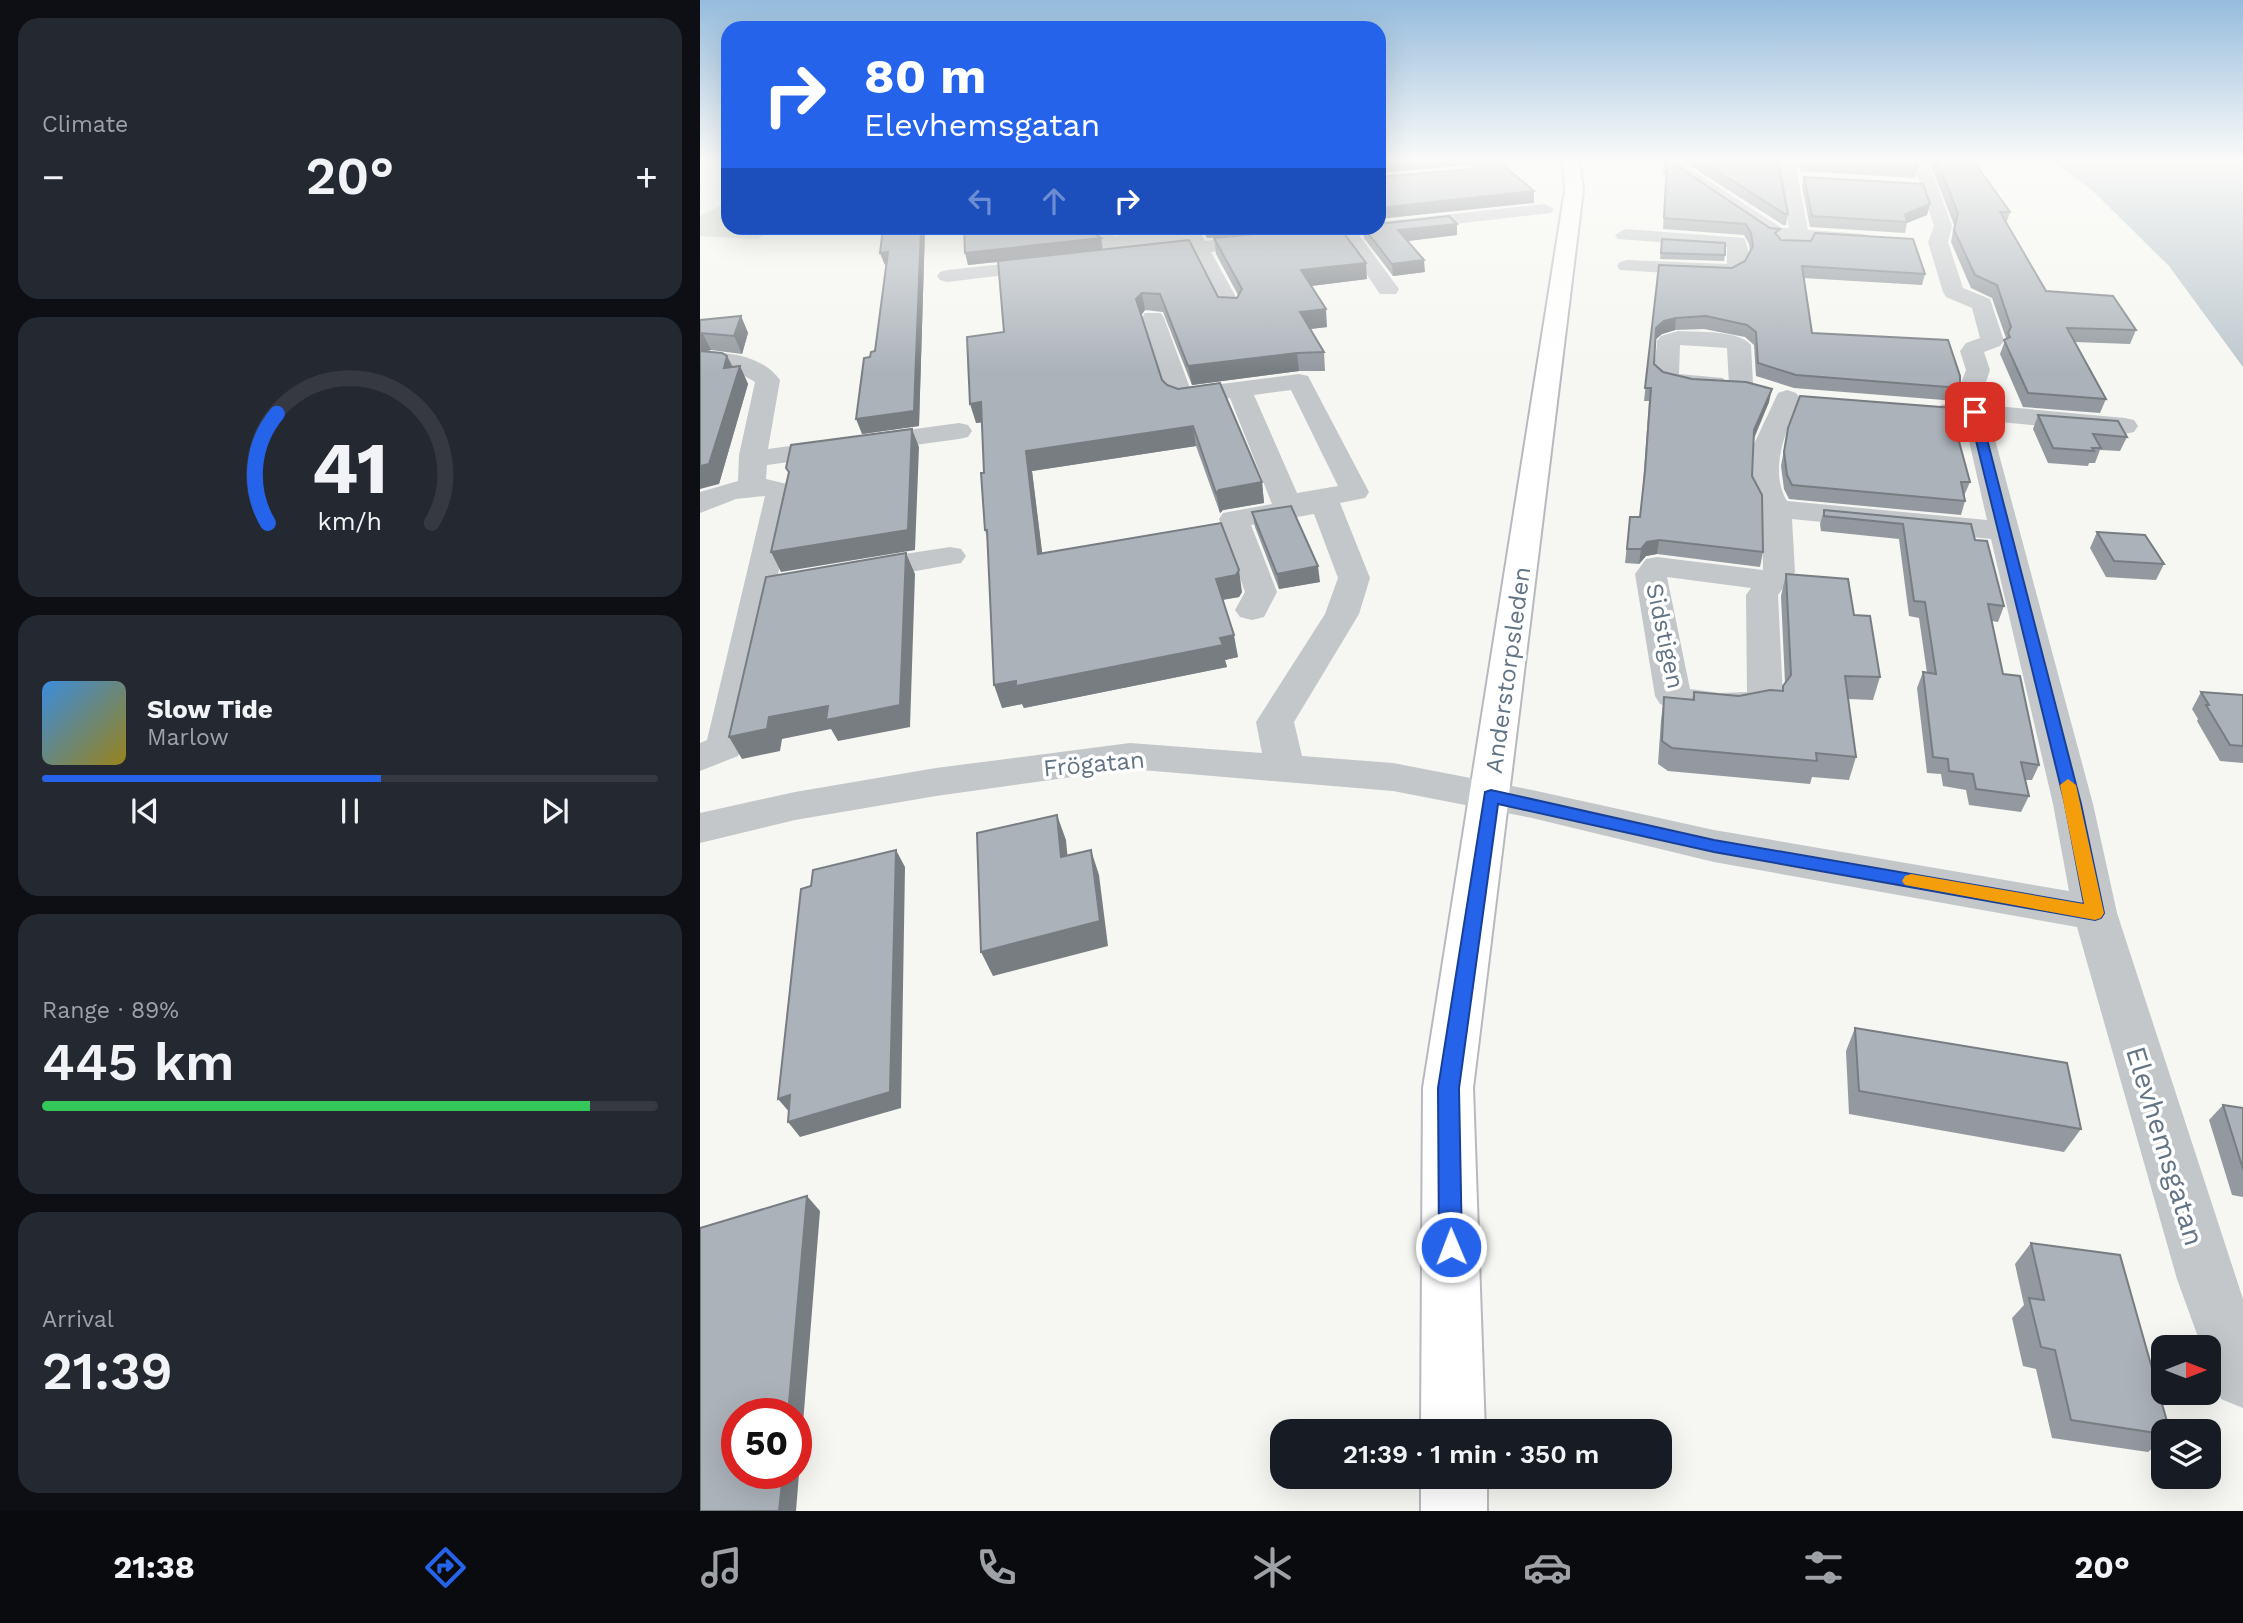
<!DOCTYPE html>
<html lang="en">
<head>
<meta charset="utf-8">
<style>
  :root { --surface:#171b24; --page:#242831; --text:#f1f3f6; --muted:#9ea1a6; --line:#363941; --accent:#2563eb }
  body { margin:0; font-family:"Work Sans",sans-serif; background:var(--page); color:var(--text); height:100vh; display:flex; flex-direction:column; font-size:26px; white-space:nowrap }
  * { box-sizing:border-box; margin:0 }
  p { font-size:23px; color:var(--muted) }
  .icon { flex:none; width:38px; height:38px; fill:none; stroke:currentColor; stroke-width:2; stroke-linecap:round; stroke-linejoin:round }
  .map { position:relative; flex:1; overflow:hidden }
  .side { display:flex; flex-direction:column; gap:18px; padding:18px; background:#0d0f14; width:700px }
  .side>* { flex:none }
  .top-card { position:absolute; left:21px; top:21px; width:665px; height:214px; border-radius:21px; box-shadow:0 7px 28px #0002; background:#2563eb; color:#fff; overflow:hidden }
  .needle { width:46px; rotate:90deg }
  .tools { position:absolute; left:1451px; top:1335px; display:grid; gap:14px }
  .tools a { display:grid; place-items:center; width:70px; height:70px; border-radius:14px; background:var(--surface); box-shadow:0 7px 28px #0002; font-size:35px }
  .speed { position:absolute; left:21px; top:1398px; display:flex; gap:14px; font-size:35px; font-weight:700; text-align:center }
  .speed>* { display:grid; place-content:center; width:91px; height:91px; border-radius:50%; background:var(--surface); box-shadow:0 7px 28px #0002; line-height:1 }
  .speed .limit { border:10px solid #d22; background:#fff; color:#111 }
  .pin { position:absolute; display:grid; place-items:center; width:60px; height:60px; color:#fff; margin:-30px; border-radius:14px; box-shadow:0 4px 10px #0006 }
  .me { position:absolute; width:77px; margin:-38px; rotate:359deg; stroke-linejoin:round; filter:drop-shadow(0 0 5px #0008) }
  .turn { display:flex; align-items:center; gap:24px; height:147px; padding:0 28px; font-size:32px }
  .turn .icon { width:91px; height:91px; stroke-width:2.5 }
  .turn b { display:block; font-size:49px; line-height:60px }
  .lanes { display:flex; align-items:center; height:66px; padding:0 28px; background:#0003; justify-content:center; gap:35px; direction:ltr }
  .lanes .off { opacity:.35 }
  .big { font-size:52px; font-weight:600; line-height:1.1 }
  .side .card { flex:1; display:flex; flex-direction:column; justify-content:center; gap:10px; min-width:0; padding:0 24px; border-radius:21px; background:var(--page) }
  .side .dial { align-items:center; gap:0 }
  .dial svg { height:182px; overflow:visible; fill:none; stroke:var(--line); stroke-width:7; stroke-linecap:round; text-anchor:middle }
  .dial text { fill:var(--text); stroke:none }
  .song { display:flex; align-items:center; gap:21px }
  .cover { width:84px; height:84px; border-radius:10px; background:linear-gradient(135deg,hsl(210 70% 55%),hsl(50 70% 35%)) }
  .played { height:7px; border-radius:4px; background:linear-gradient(90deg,var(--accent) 55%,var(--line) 55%) }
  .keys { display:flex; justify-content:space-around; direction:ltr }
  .heat { display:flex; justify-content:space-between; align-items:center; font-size:38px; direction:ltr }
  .charge { height:10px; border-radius:5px; background:linear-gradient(90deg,#34c759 89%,var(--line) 0) }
  .trip { position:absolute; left:570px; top:1419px; width:402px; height:70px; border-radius:21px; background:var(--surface); box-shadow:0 7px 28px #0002; font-weight:600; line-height:70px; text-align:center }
  .tabs { display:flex; height:112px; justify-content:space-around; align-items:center; background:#090b0e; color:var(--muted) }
  .tabs .icon { width:49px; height:49px }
  .tabs .selected { color:var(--accent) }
  .tabs b { font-size:32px; color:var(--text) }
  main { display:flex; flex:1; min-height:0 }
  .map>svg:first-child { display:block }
  .green { fill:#d6ddd3 }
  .water { fill:#bcc7cd }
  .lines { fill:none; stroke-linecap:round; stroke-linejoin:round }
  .major-casing { stroke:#b6babe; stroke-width:4 }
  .minor { fill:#c3c7ca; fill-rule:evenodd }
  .major { fill:#fff; fill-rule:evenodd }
  .wall { fill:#93999f }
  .shaded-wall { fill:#787d82 }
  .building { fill:#abb2b9; stroke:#787d82; stroke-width:2 }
  .route { fill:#2563eb; stroke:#184099; stroke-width:2 }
  .slow { fill:#f59e0b }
  .labels { text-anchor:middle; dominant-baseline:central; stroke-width:7; stroke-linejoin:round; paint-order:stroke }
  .street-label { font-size:24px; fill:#637485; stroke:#fff }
  .near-street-label { font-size:28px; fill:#637485; stroke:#fff }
</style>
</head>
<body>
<main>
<section class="side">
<div class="card"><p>Climate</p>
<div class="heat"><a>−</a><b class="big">20°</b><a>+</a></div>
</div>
<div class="card dial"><svg viewBox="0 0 100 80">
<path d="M14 69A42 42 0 1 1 86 69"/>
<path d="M14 69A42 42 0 0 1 18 21" stroke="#2563eb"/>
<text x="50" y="56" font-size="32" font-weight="700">41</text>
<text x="50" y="72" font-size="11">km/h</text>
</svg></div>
<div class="card">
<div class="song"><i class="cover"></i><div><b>Slow Tide</b><p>Marlow</p></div></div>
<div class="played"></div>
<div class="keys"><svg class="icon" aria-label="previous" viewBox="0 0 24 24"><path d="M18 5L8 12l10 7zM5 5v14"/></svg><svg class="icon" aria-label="pause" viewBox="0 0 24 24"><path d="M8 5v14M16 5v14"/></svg><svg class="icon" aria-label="next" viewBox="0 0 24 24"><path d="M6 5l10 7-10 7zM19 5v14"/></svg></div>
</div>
<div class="card"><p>Range · 89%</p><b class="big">445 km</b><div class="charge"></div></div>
<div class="card"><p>Arrival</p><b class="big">21:39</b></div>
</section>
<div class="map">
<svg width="1543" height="1511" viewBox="0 0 1543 1511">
  <rect width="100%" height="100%" fill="#f6f6f2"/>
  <path class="green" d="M28,202v26h49l-20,11 -57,-3v-20z"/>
  <path class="water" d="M1351,160h192v207l-74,-101 -76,-75z"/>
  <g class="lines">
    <g class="major-casing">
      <path id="major" d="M863,160h16l4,30 -110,898 12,344h-64l2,-344 142,-898z
        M721,1477h66v34h-66z"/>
    </g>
    <path class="minor" d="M956,160h20l106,68h7l-9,-50 1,-18h16l1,18 10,52 56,4 10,6 -10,6 -53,-4 -2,8 -30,-1 -3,-4 9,-6 -15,-2z
      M1223,164l8,5 21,57 -4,16 15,46 27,11 14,42 -4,5 -16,6 6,18 -7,21 1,14 141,13 9,2 4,6 -4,6 -9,2 -135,-13 103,383 24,109 126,386v109l-22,-9 -13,-33v-18h-6l-25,-69 -100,-352 -363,-65 -182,-44 -139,-27 -263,-22 -194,27 -141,24 -95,23v-30l95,-21 141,-24 194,-25 132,10 -6,-31 69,-108 13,-36 -24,-64 -63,11 26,67 -13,25 -12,3 -12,-3 -5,-7 10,-18 -26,-73 4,-6 49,-9 -42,-106 -49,7 -9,-3 -4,-5 -26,-79 3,-5h16l3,5 26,70 109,-14 9,2 61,116 -4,6 -25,5 30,75 -11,36 -65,108 8,34 91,7 139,27 182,40 355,61 -16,-87 -62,-265 -199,-20 3,53 -17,23 5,103 -5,8c-40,17 -78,11 -118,-2l-5,-8 -20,-122 11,-15 11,-2 106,13 -1,-61 -10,-19 2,-46 24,-51 9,-3 9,3 4,5c-13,31 -32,71 -13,103l200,19 -23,-101 -23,-4 -4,-5 4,-5 17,-2v-12l8,-21 -6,-19 6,-8 14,-5 -8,-30 -26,-11 -3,-5 -15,-50 6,-16 -19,-57zM591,390l47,96 -41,7 -43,-98zM967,577l84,11 -5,7 1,97 -27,1 -30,-4z
      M845,204l9,5 -3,4 -192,22 40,54 -3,5h-16l-39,-57 -130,15 31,56 -3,5h-16l-3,-5 -27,-54 -52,6 -7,-2 -3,-4 3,-4 7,-2 46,-5 -1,-3 -79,9 -7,-2 -8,-19h19l3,8 78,-8 7,2 6,11 122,-13h52v-6z
      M925,229l119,9c9,18 5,34 -15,39l-109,-7 -3,-4 3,-4 7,-2 100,4v-17l-109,-8 -3,-4z
      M350,259l7,2 3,4 -3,4 -110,13 -7,-2 -3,-4 3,-4 7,-2z
      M978,331c18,1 62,-1 73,14l2,39 -3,5 -9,2 -9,-2 -3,-5 -2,-36 -47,-3 -1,29 44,4 3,5 -3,5c-14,4 -65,5 -68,-13 -2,-10 2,-24 2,-34l4,-5z
      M0,353c27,-2 63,3 80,27l-12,69 191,-26 9,2 4,6 -4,6 -9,2 -192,26 -1,14 25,6 4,6 -52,256 -5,9 -38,15v-28l7,-3 58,-244 -29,3 -36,14v-21l38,-11 1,-26 16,-73 -24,-14 -31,-1z
      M250,547l11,2 5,7 -5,7 -102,18 -11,-3 -5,-7 5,-7 11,-3z"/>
    <use href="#major" class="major"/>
  </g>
  <path class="wall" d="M679,160h118l37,43 -61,-34v-3l-6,-1 -88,8z
    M964,160l114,77 3,3 144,34 -3,11 -119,-7 9,55 148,55 -4,13 -162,-13 -38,-12 -2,-31 -9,-8 -41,-8 -29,1 -13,4 -7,6 -1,24 9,8 106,30 -15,37 -2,37 11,76 -3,15 -103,-13 -11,2 -7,8 -14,-1 5,-46h10l3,-33 6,-83h-5l15,-136 73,3 13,-7 5,-10 -1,-7 -5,-9 -81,-6 3,-55h-3z
    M981,160h99l-1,7 9,47 -2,11h-3z
    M1099,160h167l44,52 -4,12 40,67 90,39 -6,14 -56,-2 32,57 -6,14 -77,-6 -23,-53 6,-16 -14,-40 -21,-10 -20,-46 3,-17 -24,-62 -13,1 1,3 -3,11 -115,-7z
    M1104,177l123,38 -20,8 -2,10 -95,-6 -8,-40z
    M175,228h216l1,4 11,18 115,47 19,1 1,-3 -22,-41 -2,-16 153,41 -56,7 16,41 -17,2 14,23 1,19h-26l-107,14 -29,-73 -18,-2 -4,5 21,65 100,102 2,21 -41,7 -3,3 -24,-67 -164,25 10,83 200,38 -3,5 -16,3 15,57 -13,3 2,7 -203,41 -2,-4 -20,4 -15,-170 -2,-8 -1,-57 -2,-51 -6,1 28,-91 -6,-70 -30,3 -4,-37h-39l-6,198 -57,8 8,-77 5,-6 11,-86h-1l-5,-12 3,-23 -7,1z
    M498,228h110l-101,10 -6,-9z
    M663,228h16l78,7 -49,6 17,31 -32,4 -29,-38z
    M962,239l63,16 -1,6 -64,-2z
    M41,316l7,17 -6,21 -31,-4 -7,2 23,4 6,11 7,-1 8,18 -29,100 -19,-164z
    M1100,396l167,17 -4,13h-8l15,56 -6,14 1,5 -4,14 -172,-16 -5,-10 -3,-23 7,-38z
    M1338,415l89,22 -7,14 -20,-1 -5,13h-6l-1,3 -40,-3 -15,-34z
    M1124,510l147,14 4,16 29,66 -6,16 -6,-1 11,53 36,91 -7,15h-7l4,16 -8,16 -52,-7 -3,-15 -23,-4 -2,-12 -14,-1 -10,-85 6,-16 4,1 -8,-55 -10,-2 -10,-77 -78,-8 -1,-7z
    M552,512l68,70 -41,7 -24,-62z
    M1397,532l67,32 -8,16 -50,-3 -16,-29z
    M1086,574l68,41 26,62 -7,23 -25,-1 8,58 -7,23 -37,-3 -2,7 -142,-13 -10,-7 3,-44 3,-23 28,2 2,-7 45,4 43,-5 3,-8 -4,-87z
    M1501,692l42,3v68l-23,-2 -23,-40 1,-2 -6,-10z
    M1155,1028l226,101 -17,23 -215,-38 -3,-63z
    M1523,1105l20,3v89l-11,-2 -23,-75z
    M1331,1243l132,189v8l-15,12 -96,-14 -16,-69 -13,-3 -11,-48 12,-13 -9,-41z"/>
  <path class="shaded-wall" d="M704,160h63v5l-88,8v-11z
    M834,191v12l-155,16v-11z
    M1230,204l-3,11 -20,8 -2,-9z
    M757,224v11l-58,7 -1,-12z
    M175,228h13l1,1 -13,2z
    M221,228h4l-6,198 -57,8 -6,-15z
    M415,228h57l-56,5z
    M506,228h102l-101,10z
    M401,238l2,12 -135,15 -3,-12z
    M188,252l4,12 -7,1 -5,-12z
    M724,260l1,12 -32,4 -1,-12z
    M666,263l1,16 -64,8 -2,-17z
    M442,293l3,17 -5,7 -4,-18z
    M626,309l1,18 -25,3 -2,-18z
    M41,316l7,17 -6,21 -8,-18z
    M976,318l-1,12 -13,4 -8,7 2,-13 8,-7z
    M2,332l9,18 -11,2v-19z
    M597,353l2,18 -107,14 -4,-19z
    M27,356l9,18 -12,-6z
    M40,366l8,18 -29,100 -19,5v-23z
    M1072,389l-3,13 -18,42 3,-14z
    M281,402l6,20 -11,1 -6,-19z
    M493,426l3,20 -164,25 13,104 -7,-21 -12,-103z
    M212,429l7,18 -4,103 -134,22 -10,-20z
    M562,482l2,21 -41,7 -3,3 -4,-20 3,-3z
    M959,540l-2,14 -11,2 -7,8 2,-15 6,-7z
    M206,553l9,21 -5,153 -72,14 -7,-12 -49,10 -2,12 -38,8 -13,-22 40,-20z
    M618,566l2,16 -41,7 -2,-15z
    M539,570l3,22 -3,5 -19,3 -4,-21z
    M534,635l4,22 -13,3 2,7 -203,41 -2,-4 -20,4 -8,-23z
    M357,815l9,25 4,42 -9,-25z
    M196,850l9,17 -4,241 -101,29 -12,-15z
    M391,850l8,25 9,71 -115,30 -12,-24z
    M90,1095l1,19 -13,-15z
    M107,1196l13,15 -24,300h-17l4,-37h13v-60h-8z"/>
  <path class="building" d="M679,160h25l-25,2z
    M777,160h20l37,31 -155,17v-31l94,-8z
    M964,160h4l102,68 10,1 -5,4 6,7 30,1 4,-8 98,6 12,35 -123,-8 10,67 136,7 12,36v12l-164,-13 -38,-12 -2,-31 -9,-7 -41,-9 -30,2 -12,3 -8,7 -2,36 9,8 29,7 54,3 26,7 -18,41 -2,46 10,19 1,57 -104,-12 -12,2 -6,7h-14l3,-32h10l5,-46 6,-83h-6l14,-123 73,3 13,-7 8,-15 -2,-13 -5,-9 -82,-6 3,-54h-3z
    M1000,160h80l-1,7 9,47h-3z
    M1111,160h105l2,7z
    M1237,160h29l1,2 10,4 33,46h-10l46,79 67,5 23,34 -69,-2 39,71 -78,-6 -24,-53 6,-3 -2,-4 3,-6 -14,-42 -22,-10 -21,-45 4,-17z
    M1104,177l119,7 7,20 -25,10 2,8 -95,-6z
    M749,216l8,8 -59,6 26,30 -32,4 -28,-36h15v-4z
    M183,228h38l-7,183 -58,8 8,-61 6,-1 1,-5 4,-1 13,-99 -8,1z
    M264,228h127l1,4 9,6 -136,15z
    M613,228h27l26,35 -65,7 25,39 -26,3 24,40 -27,1 -109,13 -28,-72 -18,-1 -6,6 26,81 5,5 11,4 42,-6 42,99 -43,8 -3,3 -23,-67 -167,25 12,103 183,-31 18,47 -3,5 -20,4 18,56 -14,3 3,7 -207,41v-5l-22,4 -7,-155h-2l-4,-57h3l-3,-71 -11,2 -3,-67 37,-5 -6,-71 191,-21 29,57 19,1 5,-9 -28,-51z
    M962,239l63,4v12l-64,-2z
    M41,316l-7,20 -34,-3v-13z
    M0,351l22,2 5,3 -3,12 16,-2 -31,98 -9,2z
    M1100,396l166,13 1,4 -16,-1 19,70h-9l4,19 -173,-16 -5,-10 -3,-23 4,-24z
    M1338,415l80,6 9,16 -34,-3 8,14h-9l2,3 -41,-3z
    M212,429l-4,101 -137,22 18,-80 -3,-4 5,-23z
    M591,506l27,60 -41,8 -25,-62z
    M1124,510l147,14 4,16 12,1 17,65 -16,-2 15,70 17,2 19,89 -18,-3 8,34 -53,-7 -3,-15 -24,-3 -1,-12 -15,-2 -10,-85 13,2 -11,-72 -11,-1 -11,-77 -79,-8z
    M1397,532l48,3 19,29 -50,-3z
    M206,553l-6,152 -74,15 2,-14 -59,11 -2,12 -38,8 37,-160z
    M1086,574l62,5 6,36 16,1 10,61 -35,-1 11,81 -40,-4 1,8 -145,-13 -10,-7 2,-44 30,3v-8l45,4 31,-6 13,1v-5l8,-11z
    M1501,692l42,3v51l-13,-1 -24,-40h3z
    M357,815l4,42 30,-7 9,71 -119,31 -4,-119z
    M196,850l-6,242 -102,30 2,-27 -12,4 23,-210 10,-3 2,-16z
    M1155,1028l212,35 14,66 -222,-38z
    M1523,1105l20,3v61z
    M107,1196l-19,218h-51v60h46l-4,37h-79v-283z
    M1331,1243l89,12 50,177h-7v2l-92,-14 -16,-70 -14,-3 -12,-49 15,2z"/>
  <linearGradient id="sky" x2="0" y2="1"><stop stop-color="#96bcdd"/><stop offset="0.43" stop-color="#fbfbf9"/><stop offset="1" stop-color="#fbfbf9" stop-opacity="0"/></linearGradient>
  <rect width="1543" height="372" fill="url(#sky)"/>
  <path class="route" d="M1275,409l5,3 101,392 23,109 -3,5 -6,2 -381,-68 -216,-48 -39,284 3,159 -3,8 -8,3 -9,-3 -3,-8 -1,-159 47,-296 6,-2 223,50 370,64 -19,-100 -96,-392z"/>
  <path class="slow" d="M1368,779l8,6 28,128 -3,5 -6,2 -190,-35 -3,-4 3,-5 6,-2 173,30 -24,-119z"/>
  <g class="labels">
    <g class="street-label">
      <text transform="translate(965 636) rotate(78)">Sidstigen</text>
      <text transform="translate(808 670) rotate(-82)">Anderstorpsleden</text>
      <text transform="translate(394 764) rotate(-5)">Frögatan</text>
    </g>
    <g class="near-street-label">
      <text transform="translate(1465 1146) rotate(73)">Elevhemsgatan</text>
    </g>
  </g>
</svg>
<div class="tools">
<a><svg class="needle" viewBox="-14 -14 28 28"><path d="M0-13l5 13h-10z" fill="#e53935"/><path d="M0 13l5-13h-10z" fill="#9ea1a6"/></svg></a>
<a><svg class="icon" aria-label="layers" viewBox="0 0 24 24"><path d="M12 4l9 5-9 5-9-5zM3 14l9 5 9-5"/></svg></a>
</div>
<div class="speed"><div class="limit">50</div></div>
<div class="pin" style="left:1275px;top:412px;background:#d93025"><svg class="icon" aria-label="arrive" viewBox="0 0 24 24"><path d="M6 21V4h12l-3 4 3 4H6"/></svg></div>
<svg class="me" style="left:751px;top:1247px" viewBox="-20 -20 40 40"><circle r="17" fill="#2563eb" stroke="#fff" stroke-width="3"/><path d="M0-11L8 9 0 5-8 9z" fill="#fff"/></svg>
<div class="trip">21:39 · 1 min · 350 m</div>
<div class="top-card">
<div class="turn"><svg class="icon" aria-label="right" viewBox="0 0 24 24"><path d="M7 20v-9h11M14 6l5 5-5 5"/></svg><div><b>80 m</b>Elevhemsgatan</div></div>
<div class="lanes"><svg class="icon off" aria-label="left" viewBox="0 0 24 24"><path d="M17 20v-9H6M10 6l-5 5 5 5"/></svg><svg class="icon off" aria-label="ahead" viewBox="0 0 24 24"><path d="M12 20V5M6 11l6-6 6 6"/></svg><svg class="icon" aria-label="right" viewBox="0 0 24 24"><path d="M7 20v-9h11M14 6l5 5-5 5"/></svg></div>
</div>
</div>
</main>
<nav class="tabs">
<b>21:38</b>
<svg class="icon selected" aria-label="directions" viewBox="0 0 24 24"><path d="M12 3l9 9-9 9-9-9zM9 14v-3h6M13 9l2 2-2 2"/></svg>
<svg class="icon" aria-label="music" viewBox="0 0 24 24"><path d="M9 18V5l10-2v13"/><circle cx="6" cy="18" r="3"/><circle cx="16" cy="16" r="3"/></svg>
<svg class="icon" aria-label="phone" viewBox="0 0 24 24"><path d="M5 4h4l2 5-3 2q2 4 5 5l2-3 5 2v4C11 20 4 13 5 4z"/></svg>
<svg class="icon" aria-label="climate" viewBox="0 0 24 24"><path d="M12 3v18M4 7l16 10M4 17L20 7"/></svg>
<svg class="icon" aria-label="car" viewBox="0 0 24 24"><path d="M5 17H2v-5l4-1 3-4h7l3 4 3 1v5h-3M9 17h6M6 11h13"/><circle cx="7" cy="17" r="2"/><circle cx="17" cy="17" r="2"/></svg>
<svg class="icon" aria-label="filters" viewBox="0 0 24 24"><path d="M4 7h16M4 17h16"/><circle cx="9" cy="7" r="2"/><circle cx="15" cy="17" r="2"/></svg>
<b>20°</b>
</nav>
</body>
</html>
